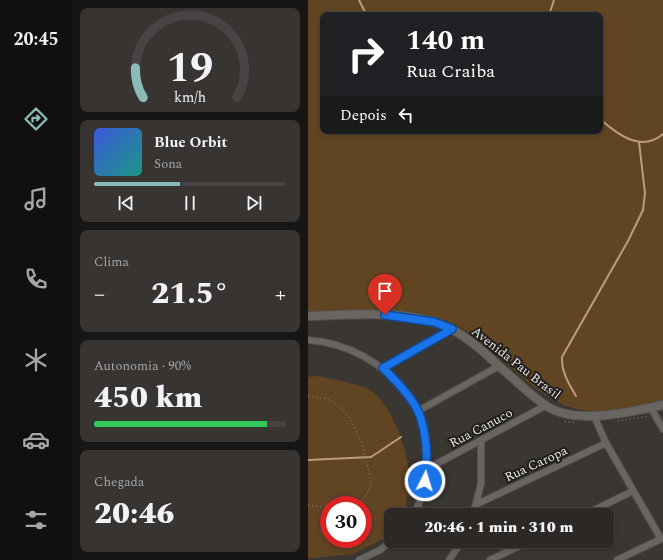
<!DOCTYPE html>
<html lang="pt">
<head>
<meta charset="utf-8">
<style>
  :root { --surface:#2c2826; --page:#383432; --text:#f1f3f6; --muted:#a6a6a7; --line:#484443; --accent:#8bbbb9 }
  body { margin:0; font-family:Spectral,serif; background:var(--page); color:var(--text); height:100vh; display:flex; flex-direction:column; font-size:15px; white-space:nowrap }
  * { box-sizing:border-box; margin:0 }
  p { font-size:13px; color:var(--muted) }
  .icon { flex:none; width:22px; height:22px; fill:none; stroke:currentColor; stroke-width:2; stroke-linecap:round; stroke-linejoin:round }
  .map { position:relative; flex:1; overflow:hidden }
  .sheet { display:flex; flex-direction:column; gap:8px; padding:8px; background:#181615; width:236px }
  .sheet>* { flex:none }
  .banner { position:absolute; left:12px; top:12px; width:283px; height:122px; border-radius:8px; box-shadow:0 2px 6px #0003,0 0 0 1px var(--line); background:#202124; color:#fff; overflow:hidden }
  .speed { position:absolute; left:12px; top:496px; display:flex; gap:8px; font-size:20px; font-weight:700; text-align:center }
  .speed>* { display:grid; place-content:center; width:52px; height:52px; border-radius:50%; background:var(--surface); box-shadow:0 2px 6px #0003,0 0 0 1px var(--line); line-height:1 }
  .speed .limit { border:6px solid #d22; background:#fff; color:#111 }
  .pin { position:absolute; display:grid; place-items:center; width:34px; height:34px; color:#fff; margin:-41px -17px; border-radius:50% 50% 50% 0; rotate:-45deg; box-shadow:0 0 4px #0007 }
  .pin .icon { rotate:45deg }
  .me { position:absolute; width:44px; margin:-22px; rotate:5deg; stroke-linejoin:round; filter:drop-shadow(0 0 3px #0008) }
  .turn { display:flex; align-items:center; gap:14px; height:84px; padding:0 20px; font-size:18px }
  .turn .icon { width:52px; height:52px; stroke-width:2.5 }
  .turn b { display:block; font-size:28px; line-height:34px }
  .then { display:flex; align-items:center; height:38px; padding:0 20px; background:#0003; gap:8px; font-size:15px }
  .big { font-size:30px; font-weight:800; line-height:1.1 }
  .sheet .tile { flex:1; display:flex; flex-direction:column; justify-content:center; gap:6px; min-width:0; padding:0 14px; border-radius:8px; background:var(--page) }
  .sheet .dial { align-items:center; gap:0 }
  .dial svg { height:104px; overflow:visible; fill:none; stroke:var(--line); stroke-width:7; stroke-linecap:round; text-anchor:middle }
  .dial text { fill:var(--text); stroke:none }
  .song { display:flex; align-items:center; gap:12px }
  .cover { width:48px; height:48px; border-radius:6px; background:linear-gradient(135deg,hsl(230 70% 55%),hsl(170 70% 35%)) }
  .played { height:4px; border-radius:2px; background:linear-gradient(90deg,var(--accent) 45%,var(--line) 45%) }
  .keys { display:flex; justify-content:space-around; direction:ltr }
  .heat { display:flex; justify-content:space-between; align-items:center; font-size:22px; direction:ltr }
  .charge { height:6px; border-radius:3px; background:linear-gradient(90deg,#34c759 90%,var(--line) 0) }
  .trip { position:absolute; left:76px; top:508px; width:230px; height:40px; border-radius:8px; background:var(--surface); box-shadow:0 2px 6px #0003,0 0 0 1px var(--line); font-weight:800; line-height:40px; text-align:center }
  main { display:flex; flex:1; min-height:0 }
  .tabs { display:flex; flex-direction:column; width:72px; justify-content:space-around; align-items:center; background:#12100f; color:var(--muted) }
  .tabs .icon { width:28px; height:28px }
  .tabs .selected { color:var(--accent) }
  .tabs b { font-size:18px; color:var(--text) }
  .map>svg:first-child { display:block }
  .green { fill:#614523; fill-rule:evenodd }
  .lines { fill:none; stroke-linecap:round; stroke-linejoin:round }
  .stream { stroke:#bc9d79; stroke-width:2 }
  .minor-casing { stroke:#55524e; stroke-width:8 }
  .secondary-casing { stroke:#55524e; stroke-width:10 }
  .path { stroke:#8b8783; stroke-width:1; stroke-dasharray:1 3; stroke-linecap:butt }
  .minor { stroke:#696560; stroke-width:6 }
  .secondary { stroke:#696560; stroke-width:8 }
  .route-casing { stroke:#114b97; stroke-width:10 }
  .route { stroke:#1a73e8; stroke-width:7 }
  .labels { text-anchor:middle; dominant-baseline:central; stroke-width:4; stroke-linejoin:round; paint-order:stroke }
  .street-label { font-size:13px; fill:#e9e6e3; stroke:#201e1c }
</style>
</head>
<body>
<main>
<nav class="tabs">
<b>20:45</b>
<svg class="icon selected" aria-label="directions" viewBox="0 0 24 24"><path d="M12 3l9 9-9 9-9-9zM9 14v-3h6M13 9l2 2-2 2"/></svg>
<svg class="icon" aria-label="music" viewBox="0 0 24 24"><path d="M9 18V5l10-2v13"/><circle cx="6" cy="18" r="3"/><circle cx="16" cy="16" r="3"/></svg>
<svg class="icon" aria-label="phone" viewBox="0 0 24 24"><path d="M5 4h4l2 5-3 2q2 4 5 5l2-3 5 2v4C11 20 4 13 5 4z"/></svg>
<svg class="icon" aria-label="climate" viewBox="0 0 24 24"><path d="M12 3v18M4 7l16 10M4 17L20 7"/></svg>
<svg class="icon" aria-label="car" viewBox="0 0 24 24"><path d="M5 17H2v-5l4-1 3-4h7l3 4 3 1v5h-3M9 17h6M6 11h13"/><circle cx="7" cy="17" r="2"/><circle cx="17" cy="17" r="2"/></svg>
<svg class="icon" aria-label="filters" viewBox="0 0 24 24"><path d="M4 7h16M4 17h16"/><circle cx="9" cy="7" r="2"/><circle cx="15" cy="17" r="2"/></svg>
</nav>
<section class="sheet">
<div class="tile dial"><svg viewBox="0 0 100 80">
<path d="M14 69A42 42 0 1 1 86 69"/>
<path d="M14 69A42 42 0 0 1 8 46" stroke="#8bbbb9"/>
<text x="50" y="56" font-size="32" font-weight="700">19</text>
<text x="50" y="72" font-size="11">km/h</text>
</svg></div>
<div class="tile">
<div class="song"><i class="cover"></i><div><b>Blue Orbit</b><p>Sona</p></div></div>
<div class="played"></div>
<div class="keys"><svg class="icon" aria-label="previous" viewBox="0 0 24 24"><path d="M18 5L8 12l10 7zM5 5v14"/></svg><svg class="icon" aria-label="pause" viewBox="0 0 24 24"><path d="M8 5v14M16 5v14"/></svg><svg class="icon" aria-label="next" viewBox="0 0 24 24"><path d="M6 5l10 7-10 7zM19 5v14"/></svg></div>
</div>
<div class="tile"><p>Clima</p>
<div class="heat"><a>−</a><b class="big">21.5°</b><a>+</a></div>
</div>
<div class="tile"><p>Autonomia · 90%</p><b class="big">450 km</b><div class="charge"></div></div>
<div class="tile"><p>Chegada</p><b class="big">20:46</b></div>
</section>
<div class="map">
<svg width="355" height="560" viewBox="0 0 355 560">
  <rect width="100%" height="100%" fill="#3a3632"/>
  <path class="green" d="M0,0h355v400c-23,4 -48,12 -72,11 -57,-2 -92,-70 -144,-90 -42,-15 -95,-8 -139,-7zM15,15h277v116h-277z
    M9,376c14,3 46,8 56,16 20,17 35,58 36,83 1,13 -3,27 -5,40h-13v20l-38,19 -39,4h-6v-181zM21,505h34v34h-34z"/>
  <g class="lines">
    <path class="stream" d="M51,0l6,12 7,3
      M80,15l5,-2 3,2
      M241,15l5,-15
      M292,119c17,15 41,34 63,15
      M268,396c-7,-12 -15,-24 -14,-39l66,-116 15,-31 2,-17 -6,-51
      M0,460l63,-3 30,-20"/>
    <g class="minor-casing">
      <path id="minor" d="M0,340c41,3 76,23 100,56 3,5 8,10 10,15 14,31 11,74 -4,104
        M75,368l69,-39
        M343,408l12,21
        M110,411l81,-45
        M286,416l12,27 55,96
        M119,469l118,-63
        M169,504l129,-61
        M165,515l8,-31v-43
        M276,515l49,-24
        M51,560l21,-10 11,-9
        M141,560l13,-19
        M182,560l40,-19
        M309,560l46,-22"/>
    </g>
    <g class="secondary-casing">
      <path id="secondary" d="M0,316c44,-1 103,-8 143,13 18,9 33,23 48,37 15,13 30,28 46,39 30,21 84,7 118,0"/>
    </g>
    <path class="path" d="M0,396l20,3 14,10 9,11 12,26 8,35 -3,11 -8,12 -4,1
      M257,421l10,2
      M310,421l31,-5
      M0,505l21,3"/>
    <use href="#minor" class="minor"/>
    <use href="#secondary" class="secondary"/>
  </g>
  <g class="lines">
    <g class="route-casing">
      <path id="route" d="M77,315l49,7 18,7 -69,39c12,12 27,27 35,43 9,20 10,49 7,70"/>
    </g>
    <use href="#route" class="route"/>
  </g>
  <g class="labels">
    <g class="street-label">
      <text transform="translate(208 363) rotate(38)">Avenida Pau Brasil</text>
      <text transform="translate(173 428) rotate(-28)">Rua Canuco</text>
      <text transform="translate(228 464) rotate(-25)">Rua Caropa</text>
    </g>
  </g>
</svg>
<div class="speed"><div class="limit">30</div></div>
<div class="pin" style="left:77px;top:315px;background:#d93025"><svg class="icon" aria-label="arrive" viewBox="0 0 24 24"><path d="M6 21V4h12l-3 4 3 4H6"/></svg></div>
<svg class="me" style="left:117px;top:481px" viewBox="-20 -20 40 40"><circle r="17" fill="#1a73e8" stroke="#fff" stroke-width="3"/><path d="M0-11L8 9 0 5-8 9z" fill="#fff"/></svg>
<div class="trip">20:46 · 1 min · 310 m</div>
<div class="banner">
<div class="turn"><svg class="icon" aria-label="right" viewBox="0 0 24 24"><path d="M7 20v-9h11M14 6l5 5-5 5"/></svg><div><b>140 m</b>Rua Craiba</div></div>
<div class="then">Depois<svg class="icon" aria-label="left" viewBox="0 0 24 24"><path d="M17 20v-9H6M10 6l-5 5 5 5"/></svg></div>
</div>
</div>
</main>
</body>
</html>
